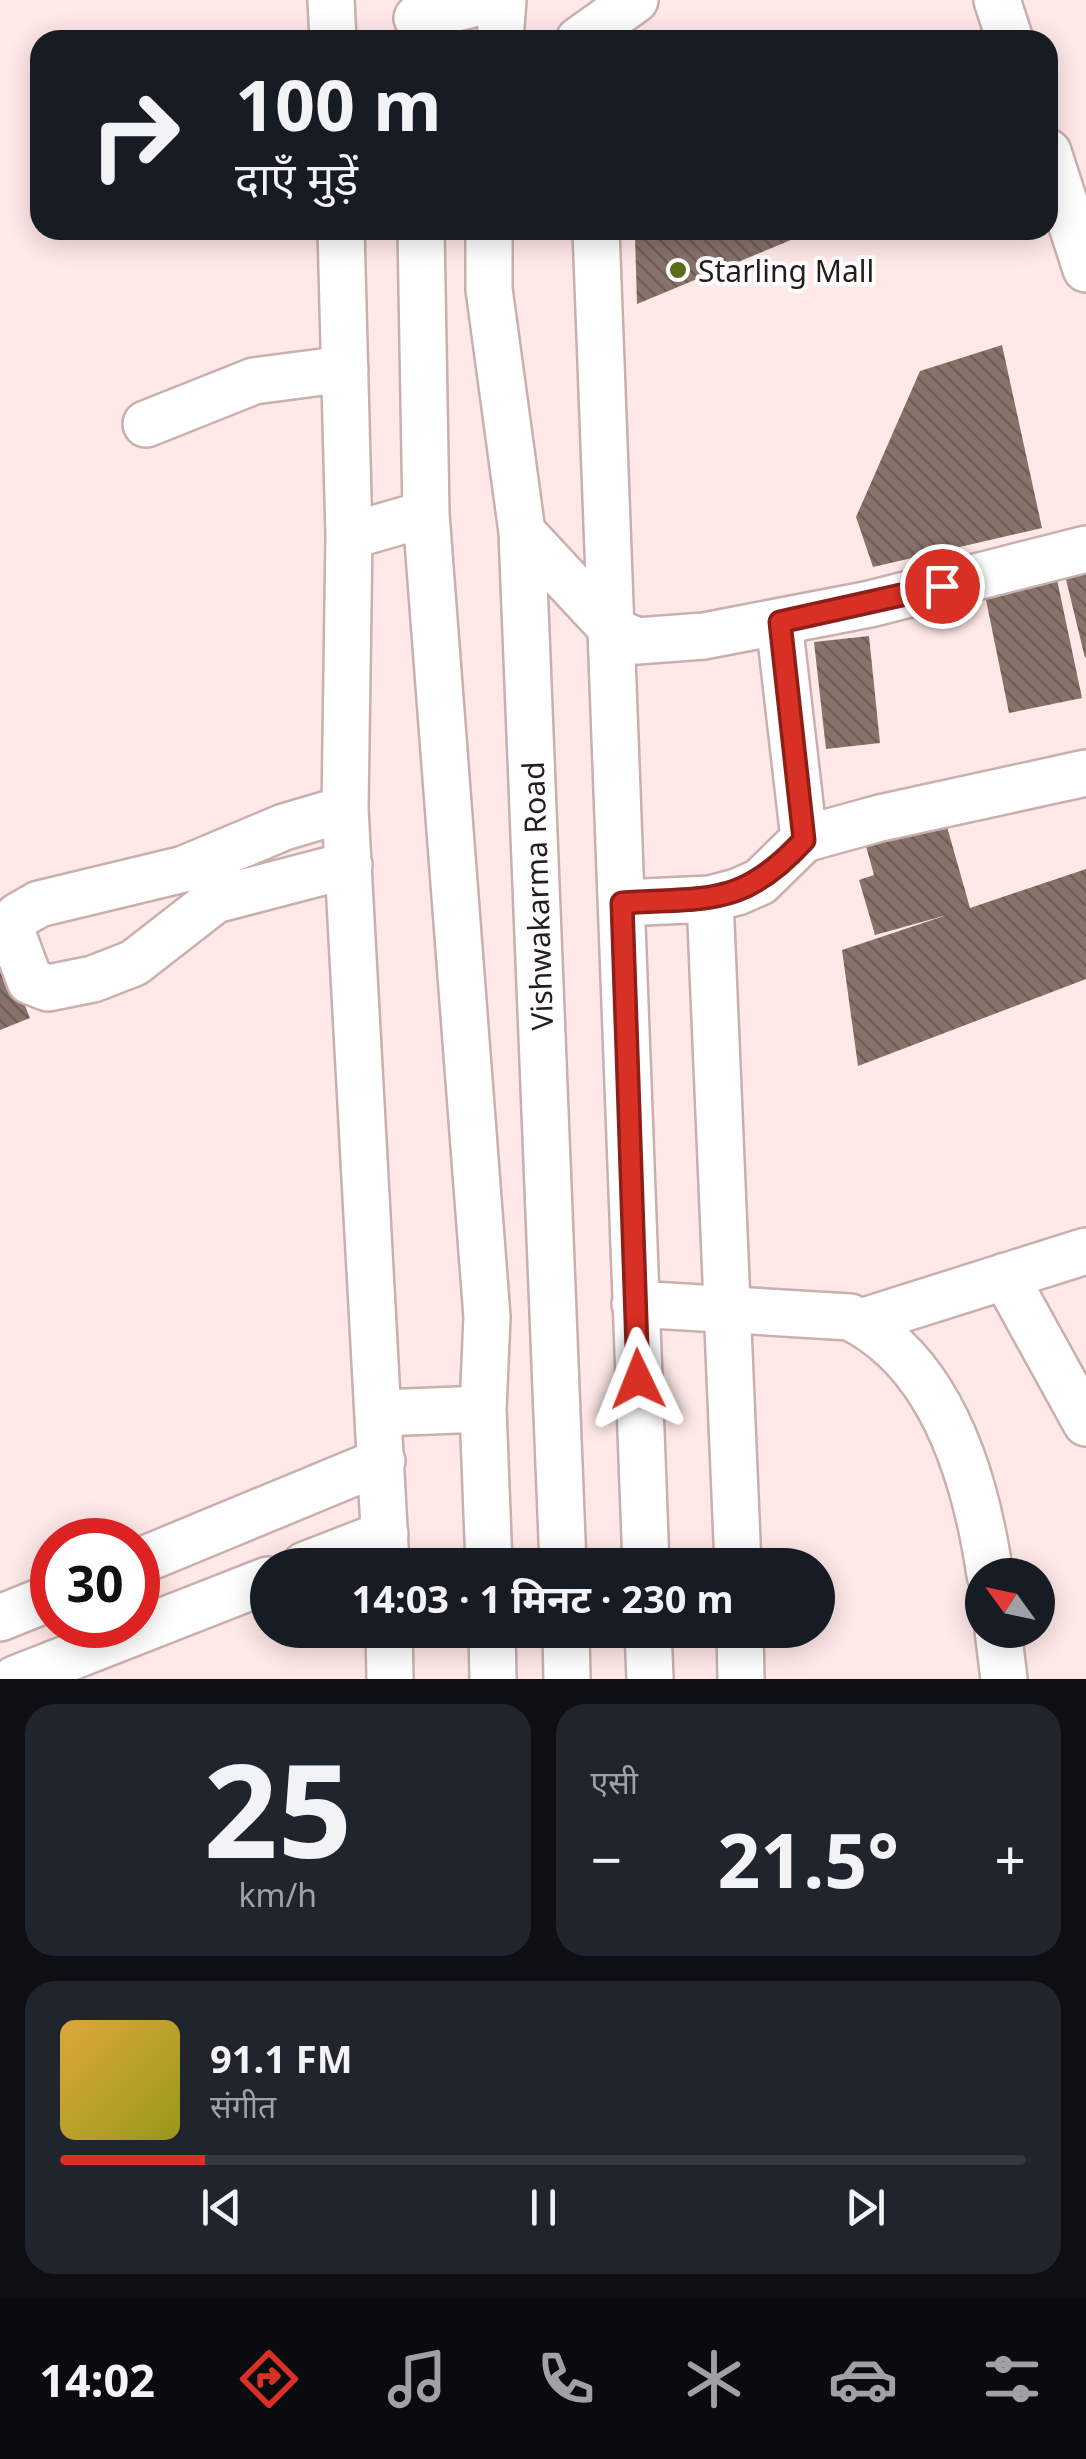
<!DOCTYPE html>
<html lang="hi">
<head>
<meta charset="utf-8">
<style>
  :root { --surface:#171b24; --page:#20242c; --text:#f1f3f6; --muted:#9ea1a6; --line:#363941; --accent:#d93025 }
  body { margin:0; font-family:"Noto Sans","Noto Sans Devanagari",sans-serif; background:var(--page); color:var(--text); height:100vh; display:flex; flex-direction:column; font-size:38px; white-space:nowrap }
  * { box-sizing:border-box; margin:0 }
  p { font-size:32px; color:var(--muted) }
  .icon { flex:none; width:55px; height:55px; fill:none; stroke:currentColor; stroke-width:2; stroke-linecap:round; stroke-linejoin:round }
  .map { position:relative; height:1679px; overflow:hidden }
  .panel { display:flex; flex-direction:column; gap:25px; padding:25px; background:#0d0f14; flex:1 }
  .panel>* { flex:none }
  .banner { position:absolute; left:30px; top:30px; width:1028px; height:210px; border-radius:30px; box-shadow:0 5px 25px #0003; background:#171b24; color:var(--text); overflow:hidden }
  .needle { width:65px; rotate:303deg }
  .tools { position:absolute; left:965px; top:1558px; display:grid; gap:20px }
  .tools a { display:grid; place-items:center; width:90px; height:90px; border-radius:50%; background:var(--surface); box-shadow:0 5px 25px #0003; font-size:50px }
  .speed { position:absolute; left:30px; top:1518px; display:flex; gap:20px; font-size:50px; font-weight:700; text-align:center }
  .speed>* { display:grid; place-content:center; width:130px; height:130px; border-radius:50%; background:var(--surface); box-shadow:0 5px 25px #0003; line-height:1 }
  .speed .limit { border:15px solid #d22; background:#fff; color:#111 }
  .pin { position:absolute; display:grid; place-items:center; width:85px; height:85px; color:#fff; margin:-42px; border:5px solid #fff; border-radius:50%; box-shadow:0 2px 10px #0007 }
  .me { position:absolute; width:110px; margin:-55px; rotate:358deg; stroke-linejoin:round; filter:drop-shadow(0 0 8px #0008) }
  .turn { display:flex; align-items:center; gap:35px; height:210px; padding:0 40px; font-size:45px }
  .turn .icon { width:130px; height:130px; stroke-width:2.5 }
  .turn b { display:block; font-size:70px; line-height:85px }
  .big { font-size:75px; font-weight:700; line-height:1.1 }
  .panel .widget { flex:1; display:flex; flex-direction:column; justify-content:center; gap:15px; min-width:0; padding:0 35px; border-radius:30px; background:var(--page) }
  .panel .dial { align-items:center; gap:0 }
  .dial b { font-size:130px; line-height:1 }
  .song { display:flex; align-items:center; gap:30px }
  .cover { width:120px; height:120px; border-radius:15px; background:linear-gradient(135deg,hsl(40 70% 55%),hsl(60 70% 35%)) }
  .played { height:10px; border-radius:5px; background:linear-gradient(90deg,var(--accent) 15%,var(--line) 15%) }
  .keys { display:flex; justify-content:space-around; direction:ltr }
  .heat { display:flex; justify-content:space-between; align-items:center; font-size:55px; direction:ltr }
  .panel .tiles { flex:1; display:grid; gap:25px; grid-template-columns:1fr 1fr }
  .widget:last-child { grid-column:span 2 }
  .trip { position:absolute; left:250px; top:1548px; width:585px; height:100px; border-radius:50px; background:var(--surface); box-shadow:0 5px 25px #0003; font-weight:700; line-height:100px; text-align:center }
  .menu { display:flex; height:160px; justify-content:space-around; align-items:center; background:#090b0e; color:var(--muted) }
  .menu .icon { width:70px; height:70px }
  .menu .active { color:var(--accent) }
  .menu b { font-size:45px; color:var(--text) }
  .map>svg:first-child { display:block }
  .building { fill:url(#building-back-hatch) }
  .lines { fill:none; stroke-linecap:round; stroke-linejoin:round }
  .minor-casing { stroke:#c9b0af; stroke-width:50 }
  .minor { stroke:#fff; stroke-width:45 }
  .route-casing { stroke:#8d1f18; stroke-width:25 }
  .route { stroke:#d93025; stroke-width:18 }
  .poi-dot { fill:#5c6c18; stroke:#fff; stroke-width:4 }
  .labels { text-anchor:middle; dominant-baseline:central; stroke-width:8; stroke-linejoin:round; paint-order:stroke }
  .poi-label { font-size:30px; fill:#251c1c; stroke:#fff; text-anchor:start }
  .street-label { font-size:30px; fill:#251c1c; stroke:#fff }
</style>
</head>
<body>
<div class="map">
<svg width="1086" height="1679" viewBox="0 0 1086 1679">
  <defs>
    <pattern id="building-back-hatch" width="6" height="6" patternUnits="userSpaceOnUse" patternTransform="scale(2.5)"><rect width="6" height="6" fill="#88736b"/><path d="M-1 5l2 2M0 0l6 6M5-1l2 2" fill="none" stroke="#6f5e57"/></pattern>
  </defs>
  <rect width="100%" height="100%" fill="#ffe9e8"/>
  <path class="building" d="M649,230h166l-178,74 -2,-68z
    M1002,345l40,183 -169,39 -17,-50 64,-146z
    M1086,561v96l-1,1 -22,-91z
    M1055,570l27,128 -73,15 -26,-128z
    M869,636l11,107 -54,6 -12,-107z
    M944,816l26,92 116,-39v110l-228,87 -16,-116 105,-35 -72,20 -16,-55 15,-5 -10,-36z
    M0,944l30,74 -30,12z"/>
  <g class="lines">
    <g class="minor-casing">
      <path id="minor" d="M331,0l2,40
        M997,0l13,40
        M417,18l72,-18
        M500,40l3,-40
        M579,40l56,-40
        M1048,152l38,117
        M341,230l8,306 -4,273 41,756
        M421,230l5,284 61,803 -4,92 6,156
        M489,230v59l33,243 41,1033
        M596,230l50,1335
        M146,424l108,-43 91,-12
        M522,532l92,99 23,10 67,-5 166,-32 216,-55
        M349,536l77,-22
        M779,622l25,217
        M345,809l-61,18 -100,42 -145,35 -21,12 -7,14 19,51 18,7 45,-9 41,-16 81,-63 134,-35
        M710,899l28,666
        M622,903l88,-4 27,-7 23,-10 44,-43 76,-21 206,-45
        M1005,1276l81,147
        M635,1304l215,13c93,46 126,162 140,258
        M861,1322l225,-71
        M381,1413l102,-4
        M138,1562l244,-101
        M305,1565l80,-31
        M0,1618l52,-21
        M389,1630l1,49
        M492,1630l1,49
        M566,1630l1,49
        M648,1630l2,49
        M740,1630l1,49
        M998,1630l6,49
        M15,1679l253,-99"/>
    </g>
    <use href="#minor" class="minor"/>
  </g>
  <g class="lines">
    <g class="route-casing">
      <path id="route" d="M638,1379l-16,-476c86,-6 120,5 182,-63l-24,-218 162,-36"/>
    </g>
    <use href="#route" class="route"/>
  </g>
  <circle class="poi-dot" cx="678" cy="270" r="10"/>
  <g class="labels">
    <g class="poi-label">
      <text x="698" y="270">Starling Mall</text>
    </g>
    <g class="street-label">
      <text transform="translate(537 896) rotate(-92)">Vishwakarma Road</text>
    </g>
  </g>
</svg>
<div class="tools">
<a><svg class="needle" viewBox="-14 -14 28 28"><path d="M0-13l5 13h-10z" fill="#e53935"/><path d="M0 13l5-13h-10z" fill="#9ea1a6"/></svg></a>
</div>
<div class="speed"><div class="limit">30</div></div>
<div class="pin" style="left:942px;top:586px;background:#d93025"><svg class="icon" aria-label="arrive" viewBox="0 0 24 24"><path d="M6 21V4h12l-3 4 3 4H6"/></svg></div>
<svg class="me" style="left:638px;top:1379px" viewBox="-20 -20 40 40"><path d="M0-17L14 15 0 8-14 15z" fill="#d93025" stroke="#fff" stroke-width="4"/></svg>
<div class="trip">14:03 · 1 मिनट · 230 m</div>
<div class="banner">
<div class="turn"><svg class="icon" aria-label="right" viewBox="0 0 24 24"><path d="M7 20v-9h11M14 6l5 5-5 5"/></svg><div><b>100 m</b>दाएँ मुड़ें</div></div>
</div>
</div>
<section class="panel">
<div class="tiles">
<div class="widget dial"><b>25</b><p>km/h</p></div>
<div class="widget"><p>एसी</p>
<div class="heat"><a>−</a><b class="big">21.5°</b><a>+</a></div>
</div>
<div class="widget">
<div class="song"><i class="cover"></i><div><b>91.1 FM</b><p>संगीत</p></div></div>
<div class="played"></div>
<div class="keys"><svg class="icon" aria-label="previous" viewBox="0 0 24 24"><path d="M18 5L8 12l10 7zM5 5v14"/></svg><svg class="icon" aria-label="pause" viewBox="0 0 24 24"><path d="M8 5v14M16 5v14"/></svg><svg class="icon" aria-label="next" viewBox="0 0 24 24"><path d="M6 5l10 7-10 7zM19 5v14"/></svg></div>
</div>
</div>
</section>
<nav class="menu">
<b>14:02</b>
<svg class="icon active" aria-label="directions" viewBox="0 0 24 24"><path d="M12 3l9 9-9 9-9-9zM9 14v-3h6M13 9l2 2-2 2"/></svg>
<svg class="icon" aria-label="music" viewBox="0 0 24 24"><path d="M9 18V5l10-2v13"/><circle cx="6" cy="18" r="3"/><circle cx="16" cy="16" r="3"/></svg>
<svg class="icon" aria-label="phone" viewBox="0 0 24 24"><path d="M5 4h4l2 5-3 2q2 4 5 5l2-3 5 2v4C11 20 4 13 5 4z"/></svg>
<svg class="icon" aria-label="climate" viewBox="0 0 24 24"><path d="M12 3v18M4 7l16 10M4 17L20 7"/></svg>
<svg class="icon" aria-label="car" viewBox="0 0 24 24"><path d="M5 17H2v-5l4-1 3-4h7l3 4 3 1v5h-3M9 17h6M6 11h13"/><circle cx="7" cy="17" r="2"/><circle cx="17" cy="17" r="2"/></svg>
<svg class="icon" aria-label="filters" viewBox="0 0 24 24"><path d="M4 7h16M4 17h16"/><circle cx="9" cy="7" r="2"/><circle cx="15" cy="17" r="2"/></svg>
</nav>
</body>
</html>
